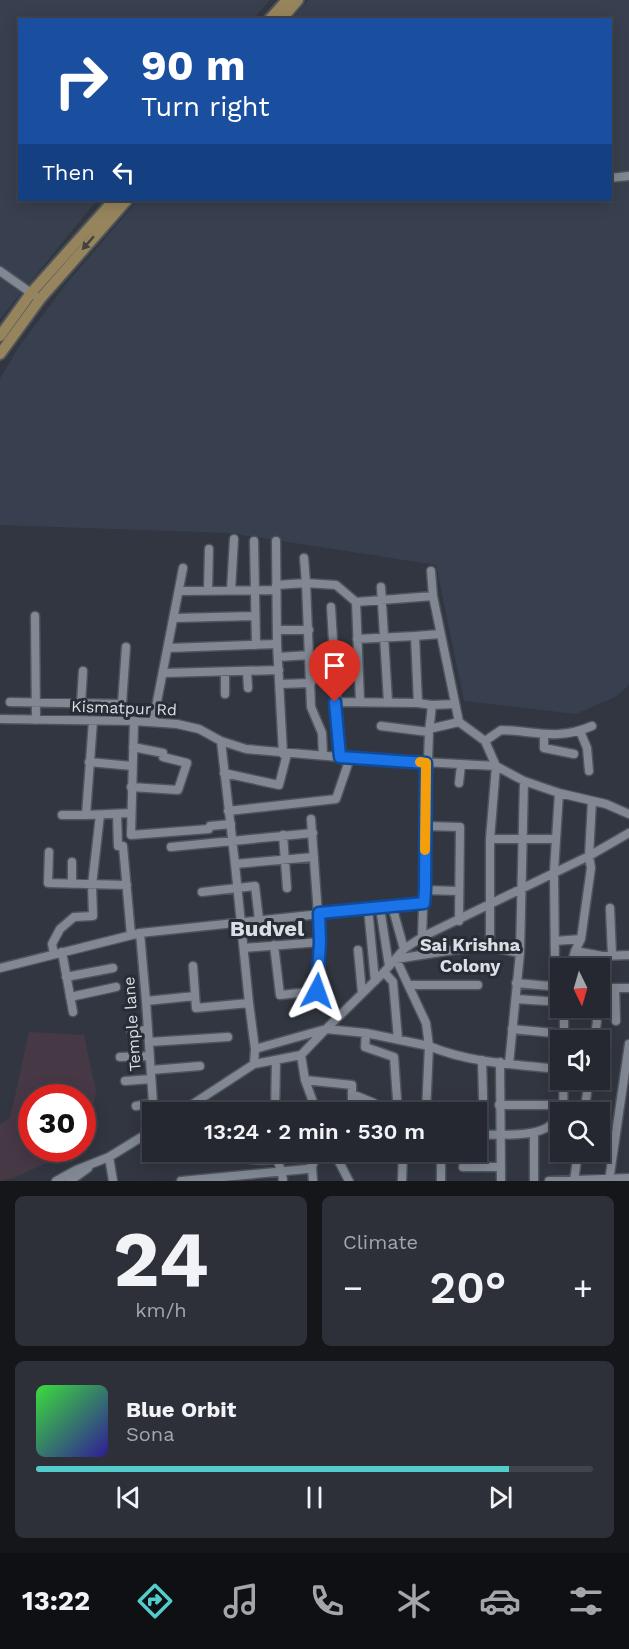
<!DOCTYPE html>
<html lang="en">
<head>
<meta charset="utf-8">
<style>
  :root { --surface:#252830; --page:#2d3038; --text:#f1f3f6; --muted:#a3a6ab; --line:#42444c; --accent:#53cdcb }
  body { margin:0; font-family:"Work Sans",sans-serif; background:var(--page); color:var(--text); height:100vh; display:flex; flex-direction:column; font-size:22px; white-space:nowrap }
  * { box-sizing:border-box; margin:0 }
  p { font-size:20px; color:var(--muted) }
  .icon { flex:none; width:33px; height:33px; fill:none; stroke:currentColor; stroke-width:2; stroke-linecap:round; stroke-linejoin:round }
  .map { position:relative; height:1181px; overflow:hidden }
  .side { display:flex; flex-direction:column; gap:15px; padding:15px; background:#14161a; flex:1 }
  .side>* { flex:none }
  .top-card { position:absolute; left:18px; top:18px; width:594px; height:183px; border-radius:0px; box-shadow:0 3px 15px #0003,0 0 0 2px var(--line); background:#1a4fa0; color:#fff; overflow:hidden }
  .needle { width:39px; rotate:175deg }
  .buttons { position:absolute; left:550px; top:958px; display:grid; gap:12px }
  .buttons a { display:grid; place-items:center; width:60px; height:60px; border-radius:0px; background:var(--surface); box-shadow:0 3px 15px #0003,0 0 0 2px var(--line); font-size:30px }
  .speed { position:absolute; left:18px; top:1084px; display:flex; gap:12px; font-size:30px; font-weight:700; text-align:center }
  .speed>* { display:grid; place-content:center; width:78px; height:78px; border-radius:50%; background:var(--surface); box-shadow:0 3px 15px #0003,0 0 0 2px var(--line); line-height:1 }
  .speed .limit { border:9px solid #d22; background:#fff; color:#111 }
  .pin { position:absolute; display:grid; place-items:center; width:51px; height:51px; color:#fff; margin:-62px -26px; border-radius:50% 50% 50% 0; rotate:-45deg; box-shadow:0 0 6px #0007 }
  .pin .icon { rotate:45deg }
  .me { position:absolute; width:66px; margin:-33px; rotate:4deg; stroke-linejoin:round; filter:drop-shadow(0 0 4px #0008) }
  .turn { display:flex; align-items:center; gap:21px; height:126px; padding:0 24px; font-size:27px }
  .turn .icon { width:78px; height:78px; stroke-width:2.5 }
  .turn b { display:block; font-size:42px; line-height:51px }
  .then { display:flex; align-items:center; height:57px; padding:0 24px; background:#0003; gap:12px; font-size:22px }
  .big { font-size:45px; font-weight:600; line-height:1.1 }
  .side .widget { flex:1; display:flex; flex-direction:column; justify-content:center; gap:9px; min-width:0; padding:0 21px; border-radius:9px; background:var(--page) }
  .side .dial { align-items:center; gap:0 }
  .dial b { font-size:78px; line-height:1 }
  .song { display:flex; align-items:center; gap:18px }
  .cover { width:72px; height:72px; border-radius:9px; background:linear-gradient(135deg,hsl(120 70% 55%),hsl(250 70% 35%)) }
  .played { height:6px; border-radius:3px; background:linear-gradient(90deg,var(--accent) 85%,var(--line) 85%) }
  .keys { display:flex; justify-content:space-around; direction:ltr }
  .heat { display:flex; justify-content:space-between; align-items:center; font-size:33px; direction:ltr }
  .side .tiles { flex:1; display:grid; gap:15px; grid-template-columns:1fr 1fr }
  .widget:last-child { grid-column:span 2 }
  .trip { position:absolute; left:142px; top:1102px; width:345px; height:60px; border-radius:0px; background:var(--surface); box-shadow:0 3px 15px #0003,0 0 0 2px var(--line); font-weight:600; line-height:60px; text-align:center }
  .dock { display:flex; height:96px; justify-content:space-around; align-items:center; background:#0f1013; color:var(--muted) }
  .dock .icon { width:42px; height:42px }
  .dock .on { color:var(--accent) }
  .dock b { font-size:27px; color:var(--text) }
  .map>svg:first-child { display:block }
  .industrial { fill:#473846 }
  .built { fill:#38404f }
  .lines { fill:none; stroke-linecap:round; stroke-linejoin:round }
  .minor-casing { stroke:#4f545b; stroke-width:11 }
  .major-casing { stroke:#4f545b; stroke-width:14 }
  .minor { stroke:#828893; stroke-width:8 }
  .major { stroke:#96855c; stroke-width:10 }
  .oneway { fill:#43423f }
  .route-casing { stroke:#114b97; stroke-width:15 }
  .route { stroke:#1a73e8; stroke-width:10 }
  .slow { stroke:#f59e0b; stroke-width:10 }
  .labels { text-anchor:middle; dominant-baseline:central; stroke-width:6; stroke-linejoin:round; paint-order:stroke }
  .street-label { font-size:16px; fill:#dbdfe5; stroke:#272c35 }
  .neighbourhood-label { font-size:18px; font-weight:bold; fill:#dbdfe5; stroke:#272c35 }
  .district-label { font-size:22px; font-weight:bold; fill:#dbdfe5; stroke:#272c35 }
</style>
</head>
<body>
<div class="map">
<svg width="629" height="1181" viewBox="0 0 629 1181">
  <rect width="100%" height="100%" fill="#313640"/>
  <path class="industrial" d="M29,1032l55,3 12,56 -7,54 -6,2 -1,-49h-50v51h47l-69,30 -10,2v-57l10,-6z"/>
  <path class="built" d="M0,0h270l-17,19 -233,1v180h77l-97,119z
    M308,0h321v685l-14,12 -39,17 -112,-13 -28,-136 -207,-32 -229,-8v-146l18,-31 49,-65 71,-83h472v-180l-318,-1z"/>
  <g class="lines">
    <g class="minor-casing">
      <path id="minor" d="M610,178l19,-2
        M0,271l34,24
        M254,541l2,104
        M276,541l1,103 6,110
        M304,558l2,25 30,2 20,17 77,-6 26,126 26,19 11,25 -6,73v108
        M431,571l2,25
        M276,585l30,-2 5,124 11,26 1,22
        M381,587l7,115
        M208,590l1,-41
        M231,590l3,-51
        M180,591l96,-1
        M356,602l4,99
        M331,607l9,150
        M35,616l1,104
        M175,618l79,-2
        M277,630h32
        M415,636l25,-2
        M357,639l58,-3 3,67
        M169,648l108,-4
        M278,657l32,-2
        M247,671l1,17
        M164,673l115,-3
        M280,684l31,-1
        M225,694v-22
        M10,702l112,2 4,-57
        M335,702l83,1 14,2 -3,27 -48,-6
        M81,703l2,-32
        M432,705l23,-1
        M0,719l134,2 43,3 22,5 22,12 25,8 104,9 146,8 28,15 35,12 47,11 23,10
        M93,721l-7,94 45,-2
        M134,721l-3,114 78,-6 1,-3 21,-2
        M153,722l30,-154
        M429,729l30,-7
        M580,731l7,17 2,23
        M544,735v13l30,6
        M221,741l14,123 14,139 6,46
        M485,741l16,-11c35,1 56,11 91,-4
        M89,762l43,4
        M224,773l55,12 8,-31
        M459,783l2,-18
        M131,787l47,3 9,-27 -24,-6v-4l-30,-6
        M228,811l108,-12 14,-41
        M117,814l1,32h5l8,89
        M62,815h24
        M425,826l35,1 -1,94
        M283,835l4,53
        M490,839h66
        M171,847l142,-14
        M49,852l-1,31 79,2
        M235,864l79,-7
        M72,884v-22
        M425,890l33,1
        M202,892l53,-6 4,34
        M392,906l12,43
        M368,908l7,73
        M380,908l9,58
        M610,908l2,47
        M140,933l6,68 7,102 3,10
        M422,937l7,-205
        M581,939l10,-71 -2,-12 3,-55
        M555,941l26,-2 -6,12
        M274,945l6,50 37,-4 3,-49 -9,-123
        M244,948l76,-6
        M358,950l4,43
        M62,952l11,60
        M54,954l-2,-10 8,-15 14,-12 19,-1 -1,-31 8,-70
        M193,966l3,42 53,-5
        M0,968l140,-35 284,-30
        M555,968l-1,-97 5,-78
        M570,969l5,-18 27,5 27,-1
        M384,972l9,10 5,57
        M66,977l47,-9
        M516,983l45,4
        M409,985h69
        M600,988h29
        M602,988v-32
        M615,988l1,33
        M70,997l46,-10
        M516,999l45,3
        M146,1001l49,-5
        M564,1008v33
        M512,1029l52,5
        M131,1031l17,-1
        M366,1033l-1,14 29,10 4,56
        M594,1041l3,-19 -2,-14
        M149,1042l79,-5
        M301,1055l25,-26 40,4 63,13 -3,-23 -30,-64 76,-12h18l30,6
        M120,1057l29,-1
        M482,1060l2,74
        M500,1062l1,119
        M254,1064l47,-9 4,25 12,33
        M509,1064l11,-111 4,-172
        M151,1070l49,-4
        M305,1080l47,5v23l-31,5
        M125,1081l26,-2
        M352,1094l22,9 1,10
        M197,1102l7,11
        M499,1105h64
        M136,1106l17,-3
        M179,1113l75,-49 1,-15 71,-20 58,-57 20,-23 18,-12 167,-81 40,-23
        M275,1113l1,-53
        M426,1113l3,-67c40,17 89,19 132,23
        M584,1113l5,-33
        M477,1135c28,-2 80,8 86,-31 1,-8 0,-16 0,-24
        M242,1152v6l20,2 15,-1
        M276,1152c0,10 7,18 7,29
        M334,1152l15,29
        M109,1157l4,24
        M312,1167l1,14
        M463,1167h38
        M56,1181l20,-11 33,-13 44,-27
        M70,1181l18,-13
        M181,1181l126,-12 5,-2 3,-9 10,-6
        M402,1181l1,-29
        M441,1181v-29
        M534,1181v-48
        M549,1181l80,-3
        M574,1181l4,-29
        M609,1181l20,-137"/>
    </g>
    <g class="major-casing">
      <path id="major" d="M269,20l18,-20
        M281,20l17,-20
        M0,336l31,-43 83,-93
        M0,354l40,-55 87,-99"/>
    </g>
    <use href="#minor" class="minor"/>
    <use href="#major" class="major"/>
  </g>
  <defs><path id="oneway-solid" d="M-6-.8H1V-3.2L6.5 0L1 3.2V.8H-6Z" transform="scale(1.5)"/></defs>
  <use class="oneway" href="#oneway-solid" transform="translate(88 243) rotate(131)"/>
  <g class="lines">
    <g class="route-casing">
      <path id="route" d="M317,991l3,-49 -1,-29 105,-10 1,-13 1,-127 -86,-6 -5,-55"/>
    </g>
    <use href="#route" class="route"/>
    <path class="slow" d="M420,762l6,1 -1,87"/>
  </g>
  <g class="labels">
    <g class="street-label">
      <text transform="translate(124 708) rotate(2)">Kismatpur Rd</text>
      <text transform="translate(132 1024) rotate(-94)">Temple lane</text>
    </g>
    <g class="neighbourhood-label">
      <text x="470" y="944">Sai Krishna<tspan x="470" dy="21">Colony</tspan></text>
    </g>
    <g class="district-label">
      <text x="267" y="928">Budvel</text>
    </g>
  </g>
</svg>
<div class="buttons">
<a><svg class="needle" viewBox="-14 -14 28 28"><path d="M0-13l5 13h-10z" fill="#e53935"/><path d="M0 13l5-13h-10z" fill="#a3a6ab"/></svg></a>
<a><svg class="icon" aria-label="sound" viewBox="0 0 24 24"><path d="M4 9h4l5-4v14l-5-4H4zM17 9q2 3 0 6"/></svg></a>
<a><svg class="icon" aria-label="search" viewBox="0 0 24 24"><circle cx="10" cy="10" r="6"/><path d="M15 15l6 6"/></svg></a>
</div>
<div class="speed"><div class="limit">30</div></div>
<div class="pin" style="left:335px;top:702px;background:#d93025"><svg class="icon" aria-label="arrive" viewBox="0 0 24 24"><path d="M6 21V4h12l-3 4 3 4H6"/></svg></div>
<svg class="me" style="left:317px;top:991px" viewBox="-20 -20 40 40"><path d="M0-17L14 15 0 8-14 15z" fill="#1a73e8" stroke="#fff" stroke-width="4"/></svg>
<div class="trip">13:24 · 2 min · 530 m</div>
<div class="top-card">
<div class="turn"><svg class="icon" aria-label="right" viewBox="0 0 24 24"><path d="M7 20v-9h11M14 6l5 5-5 5"/></svg><div><b>90 m</b>Turn right</div></div>
<div class="then">Then<svg class="icon" aria-label="left" viewBox="0 0 24 24"><path d="M17 20v-9H6M10 6l-5 5 5 5"/></svg></div>
</div>
</div>
<section class="side">
<div class="tiles">
<div class="widget dial"><b>24</b><p>km/h</p></div>
<div class="widget"><p>Climate</p>
<div class="heat"><a>−</a><b class="big">20°</b><a>+</a></div>
</div>
<div class="widget">
<div class="song"><i class="cover"></i><div><b>Blue Orbit</b><p>Sona</p></div></div>
<div class="played"></div>
<div class="keys"><svg class="icon" aria-label="previous" viewBox="0 0 24 24"><path d="M18 5L8 12l10 7zM5 5v14"/></svg><svg class="icon" aria-label="pause" viewBox="0 0 24 24"><path d="M8 5v14M16 5v14"/></svg><svg class="icon" aria-label="next" viewBox="0 0 24 24"><path d="M6 5l10 7-10 7zM19 5v14"/></svg></div>
</div>
</div>
</section>
<nav class="dock">
<b>13:22</b>
<svg class="icon on" aria-label="directions" viewBox="0 0 24 24"><path d="M12 3l9 9-9 9-9-9zM9 14v-3h6M13 9l2 2-2 2"/></svg>
<svg class="icon" aria-label="music" viewBox="0 0 24 24"><path d="M9 18V5l10-2v13"/><circle cx="6" cy="18" r="3"/><circle cx="16" cy="16" r="3"/></svg>
<svg class="icon" aria-label="phone" viewBox="0 0 24 24"><path d="M5 4h4l2 5-3 2q2 4 5 5l2-3 5 2v4C11 20 4 13 5 4z"/></svg>
<svg class="icon" aria-label="climate" viewBox="0 0 24 24"><path d="M12 3v18M4 7l16 10M4 17L20 7"/></svg>
<svg class="icon" aria-label="car" viewBox="0 0 24 24"><path d="M5 17H2v-5l4-1 3-4h7l3 4 3 1v5h-3M9 17h6M6 11h13"/><circle cx="7" cy="17" r="2"/><circle cx="17" cy="17" r="2"/></svg>
<svg class="icon" aria-label="filters" viewBox="0 0 24 24"><path d="M4 7h16M4 17h16"/><circle cx="9" cy="7" r="2"/><circle cx="15" cy="17" r="2"/></svg>
</nav>
</body>
</html>
